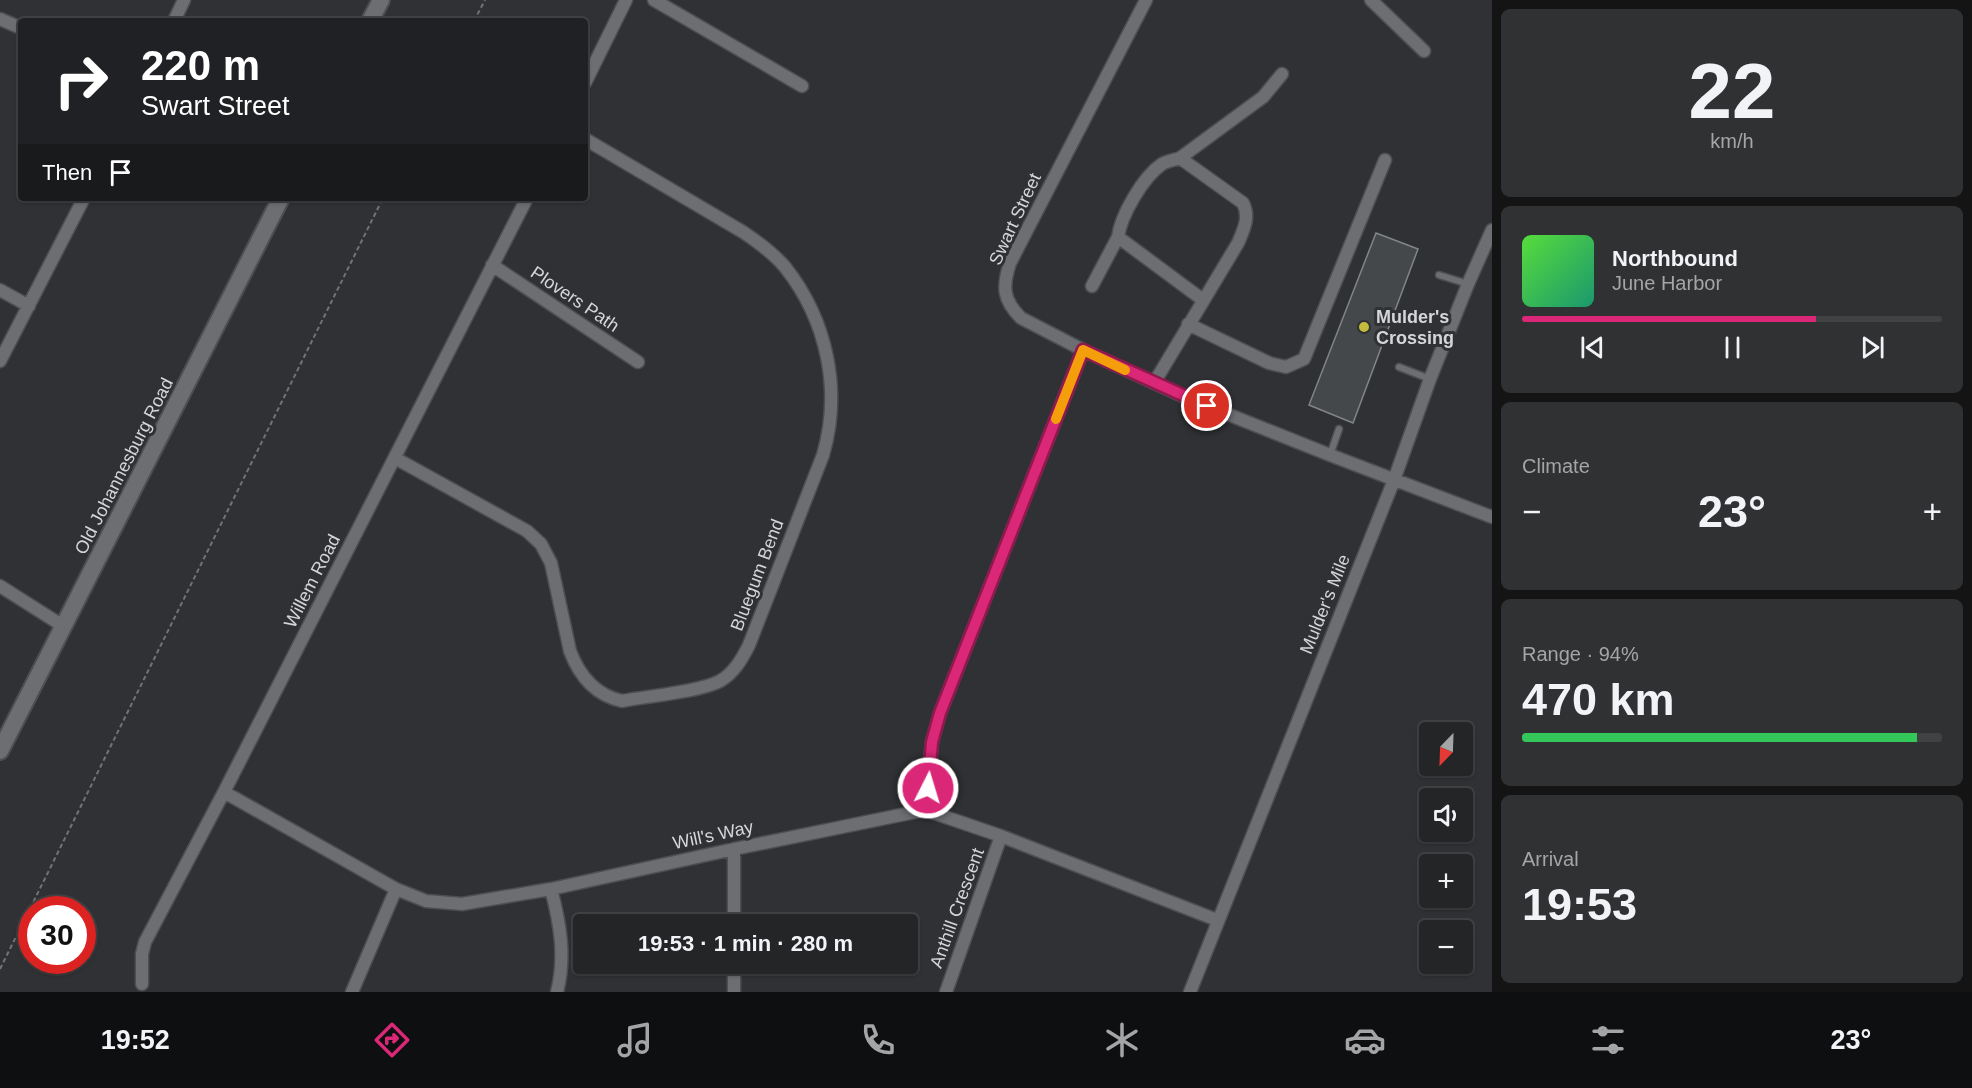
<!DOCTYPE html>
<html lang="en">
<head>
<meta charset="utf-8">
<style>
  :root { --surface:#242527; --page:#303133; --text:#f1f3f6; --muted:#a3a5a7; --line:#414244; --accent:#db2777 }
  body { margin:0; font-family:Helvetica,sans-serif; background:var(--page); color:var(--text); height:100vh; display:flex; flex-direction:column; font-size:22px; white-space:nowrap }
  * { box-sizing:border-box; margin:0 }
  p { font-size:20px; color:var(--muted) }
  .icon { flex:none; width:33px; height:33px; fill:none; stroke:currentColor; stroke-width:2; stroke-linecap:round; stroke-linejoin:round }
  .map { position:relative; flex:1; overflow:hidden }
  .side { display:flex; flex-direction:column; gap:9px; padding:9px; background:#141415; width:480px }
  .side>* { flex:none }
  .guide { position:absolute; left:18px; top:18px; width:570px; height:183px; border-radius:6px; box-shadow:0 2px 4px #0004,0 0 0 2px var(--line); background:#202124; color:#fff; overflow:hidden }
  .needle { width:39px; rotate:203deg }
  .fabs { position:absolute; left:1419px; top:722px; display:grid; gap:12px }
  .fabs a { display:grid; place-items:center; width:54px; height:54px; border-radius:6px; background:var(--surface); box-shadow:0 2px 4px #0004,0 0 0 2px var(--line); font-size:30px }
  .speed { position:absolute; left:18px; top:896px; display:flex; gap:12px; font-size:30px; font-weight:700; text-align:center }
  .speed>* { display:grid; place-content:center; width:78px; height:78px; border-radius:50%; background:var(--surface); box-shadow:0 2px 4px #0004,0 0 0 2px var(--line); line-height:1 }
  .speed .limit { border:9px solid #d22; background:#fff; color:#111 }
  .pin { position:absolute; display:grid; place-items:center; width:51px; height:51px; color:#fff; margin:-26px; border:3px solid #fff; border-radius:50%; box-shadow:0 2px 6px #0007 }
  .me { position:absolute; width:66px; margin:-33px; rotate:5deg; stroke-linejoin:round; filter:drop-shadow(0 0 4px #0008) }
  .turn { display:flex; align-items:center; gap:21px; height:126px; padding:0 24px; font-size:27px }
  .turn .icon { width:78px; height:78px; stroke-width:2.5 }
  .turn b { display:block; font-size:42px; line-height:51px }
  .then { display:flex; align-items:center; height:57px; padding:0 24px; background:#0003; gap:12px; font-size:22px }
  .big { font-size:45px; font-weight:700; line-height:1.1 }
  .side .tile { flex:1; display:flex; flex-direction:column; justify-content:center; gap:9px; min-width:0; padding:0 21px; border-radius:9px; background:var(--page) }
  .side .dial { align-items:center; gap:0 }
  .dial b { font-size:78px; line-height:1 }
  .song { display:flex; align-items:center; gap:18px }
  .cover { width:72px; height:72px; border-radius:9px; background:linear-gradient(135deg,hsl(110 70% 55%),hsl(160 70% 35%)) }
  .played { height:6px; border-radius:3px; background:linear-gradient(90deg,var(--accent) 70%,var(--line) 70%) }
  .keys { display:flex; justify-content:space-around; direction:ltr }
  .heat { display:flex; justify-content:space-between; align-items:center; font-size:33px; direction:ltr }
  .charge { height:9px; border-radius:4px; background:linear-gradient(90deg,#34c759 94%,var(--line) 0) }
  .trip { position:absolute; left:573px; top:914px; width:345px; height:60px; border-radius:6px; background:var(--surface); box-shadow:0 2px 4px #0004,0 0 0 2px var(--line); font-weight:700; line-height:60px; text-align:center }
  .dock { display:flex; height:96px; justify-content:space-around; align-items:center; background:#0e0f10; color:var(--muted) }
  .dock .icon { width:42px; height:42px }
  .dock .on { color:var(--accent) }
  .dock b { font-size:27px; color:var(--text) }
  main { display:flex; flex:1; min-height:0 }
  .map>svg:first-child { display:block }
  .building { fill:#45484a; stroke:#818587; stroke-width:1.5 }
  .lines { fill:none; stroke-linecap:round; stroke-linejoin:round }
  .lane-casing { stroke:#4d4e51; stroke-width:9 }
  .street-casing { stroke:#4d4e51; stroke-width:15 }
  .secondary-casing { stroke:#4d4e51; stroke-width:20 }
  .path { stroke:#727376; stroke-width:2; stroke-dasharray:4.5 3; stroke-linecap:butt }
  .lane { stroke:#6d6e72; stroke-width:6 }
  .street { stroke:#6d6e72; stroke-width:12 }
  .secondary { stroke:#6d6e72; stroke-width:16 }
  .route-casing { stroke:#8e194d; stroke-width:15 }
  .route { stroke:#db2777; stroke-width:10 }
  .slow { stroke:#f59e0b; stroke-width:10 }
  .poi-dot { fill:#c5bc3d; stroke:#303134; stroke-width:2 }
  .labels { text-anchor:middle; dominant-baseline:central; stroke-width:6; stroke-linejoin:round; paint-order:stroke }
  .street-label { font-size:18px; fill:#d5d6d8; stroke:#303134 }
  .poi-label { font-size:18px; font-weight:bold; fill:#d5d6d8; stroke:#303134; text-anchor:start }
</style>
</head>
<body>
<main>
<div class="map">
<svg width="1492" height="992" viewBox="0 0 1492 992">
  <rect width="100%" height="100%" fill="#303134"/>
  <path class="building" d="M1376,233l42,16 -65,174 -44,-18z"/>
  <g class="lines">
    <g class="lane-casing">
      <path id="lane" d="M1439,275l29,9
        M1399,367l31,12
        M1330,455l9,-26"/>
    </g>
    <g class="street-casing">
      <path id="street" d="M654,0l148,86
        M1146,0l-136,263c-8,24 -7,37 11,55l62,32 104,48 143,57 162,62
        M1371,0l53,51
        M0,19l21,9
        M174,21l10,-21
        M585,83l41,-83
        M492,265l146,97
        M1092,286l26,-49
        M0,290l29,16
        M1203,300l-85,-63c3,-22 25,-60 44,-73 5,-3 12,-4 18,-6l83,-61 19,-23
        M1188,324l81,39 17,4 18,-8 81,-199
        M0,361l84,-163
        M1154,383l84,-140c6,-14 12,-26 5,-40l-63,-45
        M395,458l132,73 14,13 10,19 19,88c9,24 25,44 52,50 25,-5 77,-9 98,-20 14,-8 22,-22 29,-36l74,-190c19,-65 4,-135 -38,-188 -12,-14 -27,-25 -42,-35l-158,-93
        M0,586l63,40
        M224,792l172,97 30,12 36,3 89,-15 183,-40 191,-39 76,26 216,84
        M925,810l7,-68 8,-29 143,-363
        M734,849v75
        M551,889c9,34 15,68 6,103
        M734,963v29
        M142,984v-30l3,-12 79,-150 303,-594
        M352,992l44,-103
        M946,992l55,-156
        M1190,992l204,-512 36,-101 38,-95 24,-54"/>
    </g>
    <g class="secondary-casing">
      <path id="secondary" d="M370,21l11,-21
        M0,751l281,-553"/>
    </g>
    <path class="path" d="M474,21l11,-21
      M0,969l383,-771"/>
    <use href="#lane" class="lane"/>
    <use href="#street" class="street"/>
    <use href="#secondary" class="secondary"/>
  </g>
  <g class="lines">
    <g class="route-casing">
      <path id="route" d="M928,788l4,-46 8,-29 143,-363 124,56"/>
    </g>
    <use href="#route" class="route"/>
    <path class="slow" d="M1056,419l27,-69 42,20"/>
  </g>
  <circle class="poi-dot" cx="1364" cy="327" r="6"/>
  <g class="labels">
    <g class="street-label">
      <text transform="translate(1015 219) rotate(-65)">Swart Street</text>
      <text transform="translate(575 299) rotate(34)">Plovers Path</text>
      <text transform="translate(124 466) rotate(-63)">Old Johannesburg Road</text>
      <text transform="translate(757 575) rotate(-69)">Bluegum Bend</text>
      <text transform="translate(312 581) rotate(-63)">Willem Road</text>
      <text transform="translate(1325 604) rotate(-68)">Mulder's Mile</text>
      <text transform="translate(713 835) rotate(-12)">Will's Way</text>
      <text transform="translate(957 908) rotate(-70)">Anthill Crescent</text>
    </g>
    <g class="poi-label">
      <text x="1376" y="317">Mulder's<tspan x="1376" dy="21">Crossing</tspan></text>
    </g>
  </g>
</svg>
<div class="fabs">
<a><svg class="needle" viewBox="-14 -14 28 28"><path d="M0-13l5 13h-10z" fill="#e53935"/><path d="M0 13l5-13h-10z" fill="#a3a5a7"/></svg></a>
<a><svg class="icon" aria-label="sound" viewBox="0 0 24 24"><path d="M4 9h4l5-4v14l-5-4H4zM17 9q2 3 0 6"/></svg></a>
<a>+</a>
<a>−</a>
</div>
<div class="speed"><div class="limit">30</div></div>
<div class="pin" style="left:1207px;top:406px;background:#d93025"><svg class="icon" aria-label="arrive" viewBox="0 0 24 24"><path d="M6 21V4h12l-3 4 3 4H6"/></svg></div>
<svg class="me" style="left:928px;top:788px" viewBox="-20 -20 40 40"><circle r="17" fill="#db2777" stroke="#fff" stroke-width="3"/><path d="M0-11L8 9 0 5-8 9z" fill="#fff"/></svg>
<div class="trip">19:53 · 1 min · 280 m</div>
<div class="guide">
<div class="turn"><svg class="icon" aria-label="right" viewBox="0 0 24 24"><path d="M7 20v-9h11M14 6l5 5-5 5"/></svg><div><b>220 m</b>Swart Street</div></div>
<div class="then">Then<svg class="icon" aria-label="arrive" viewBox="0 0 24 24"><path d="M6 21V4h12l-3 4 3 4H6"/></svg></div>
</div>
</div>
<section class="side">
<div class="tile dial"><b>22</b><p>km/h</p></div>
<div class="tile">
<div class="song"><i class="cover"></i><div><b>Northbound</b><p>June Harbor</p></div></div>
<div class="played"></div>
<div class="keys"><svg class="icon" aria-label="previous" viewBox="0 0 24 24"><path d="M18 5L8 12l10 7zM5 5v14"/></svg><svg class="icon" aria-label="pause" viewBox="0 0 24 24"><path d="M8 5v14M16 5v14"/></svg><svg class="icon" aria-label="next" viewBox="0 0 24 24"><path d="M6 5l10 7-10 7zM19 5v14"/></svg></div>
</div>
<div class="tile"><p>Climate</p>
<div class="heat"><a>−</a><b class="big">23°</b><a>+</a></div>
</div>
<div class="tile"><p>Range · 94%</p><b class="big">470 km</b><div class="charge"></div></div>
<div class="tile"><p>Arrival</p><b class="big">19:53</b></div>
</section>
</main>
<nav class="dock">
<b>19:52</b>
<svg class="icon on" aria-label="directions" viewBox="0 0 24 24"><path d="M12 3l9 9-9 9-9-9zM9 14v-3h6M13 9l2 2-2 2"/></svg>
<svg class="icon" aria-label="music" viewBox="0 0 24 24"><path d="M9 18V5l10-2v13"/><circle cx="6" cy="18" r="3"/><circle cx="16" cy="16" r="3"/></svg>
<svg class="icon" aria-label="phone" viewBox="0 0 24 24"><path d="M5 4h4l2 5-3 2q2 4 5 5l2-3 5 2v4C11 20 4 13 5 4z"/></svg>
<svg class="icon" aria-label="climate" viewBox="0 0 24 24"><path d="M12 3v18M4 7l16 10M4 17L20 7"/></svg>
<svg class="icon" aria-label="car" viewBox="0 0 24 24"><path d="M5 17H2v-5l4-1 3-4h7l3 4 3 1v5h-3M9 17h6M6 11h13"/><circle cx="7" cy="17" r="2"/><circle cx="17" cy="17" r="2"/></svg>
<svg class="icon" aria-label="filters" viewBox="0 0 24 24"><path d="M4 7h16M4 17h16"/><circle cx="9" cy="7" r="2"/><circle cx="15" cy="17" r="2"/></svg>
<b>23°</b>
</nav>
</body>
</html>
